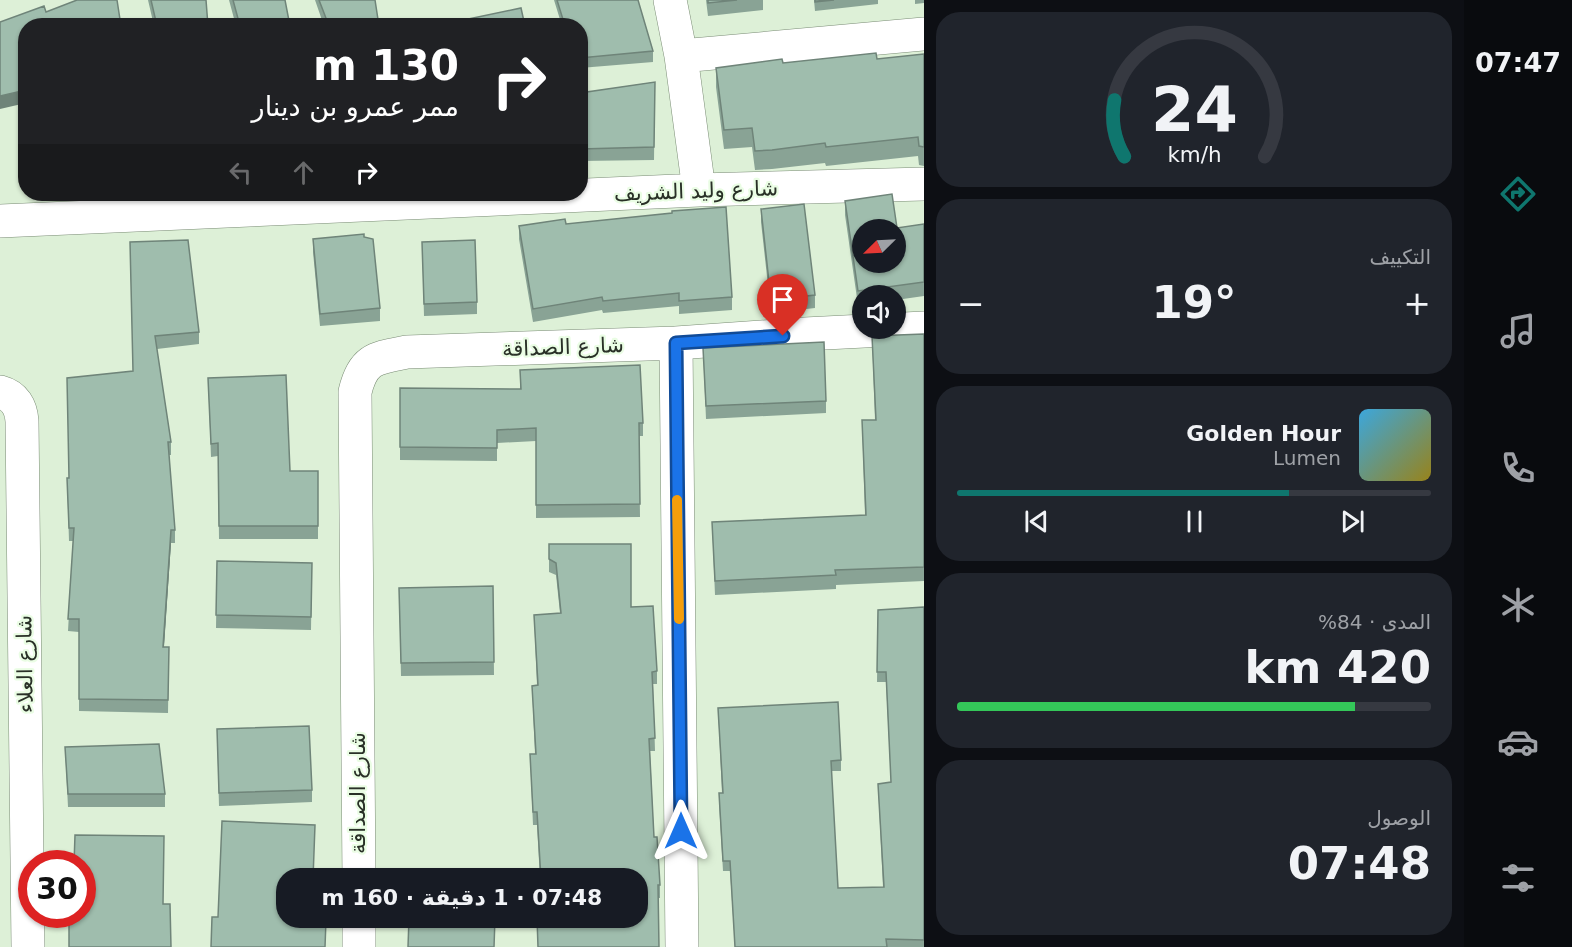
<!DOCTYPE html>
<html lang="ar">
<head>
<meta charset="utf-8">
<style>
  :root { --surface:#171b24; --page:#20242c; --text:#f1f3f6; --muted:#9ea1a6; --line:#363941; --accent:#0f766e }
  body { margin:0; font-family:"DejaVu Sans",Vazirmatn,sans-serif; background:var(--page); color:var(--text); direction:rtl; height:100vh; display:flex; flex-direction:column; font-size:22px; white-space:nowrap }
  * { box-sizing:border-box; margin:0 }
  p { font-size:20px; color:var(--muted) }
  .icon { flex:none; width:33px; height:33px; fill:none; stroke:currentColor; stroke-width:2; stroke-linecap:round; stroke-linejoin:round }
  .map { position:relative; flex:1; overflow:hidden; direction:ltr }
  .side { display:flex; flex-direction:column; gap:12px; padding:12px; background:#0d0f14; width:540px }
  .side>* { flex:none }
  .top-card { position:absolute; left:18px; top:18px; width:570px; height:183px; border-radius:24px; box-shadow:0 2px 4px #0004; direction:rtl; background:#202124; color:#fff; overflow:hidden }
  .needle { width:39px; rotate:246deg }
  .tools { position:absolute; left:852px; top:219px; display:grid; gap:12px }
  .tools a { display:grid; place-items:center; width:54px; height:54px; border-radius:50%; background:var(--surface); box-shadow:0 2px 4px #0004; font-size:30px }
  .speed { position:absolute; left:18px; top:850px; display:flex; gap:12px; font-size:30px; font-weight:700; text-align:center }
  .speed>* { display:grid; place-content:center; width:78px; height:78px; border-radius:50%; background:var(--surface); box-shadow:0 2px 4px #0004; line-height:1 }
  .speed .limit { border:9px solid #d22; background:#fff; color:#111 }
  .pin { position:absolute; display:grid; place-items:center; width:51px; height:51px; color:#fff; margin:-62px -26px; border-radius:50% 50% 50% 0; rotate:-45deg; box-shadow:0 0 6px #0007 }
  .pin .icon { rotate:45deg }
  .me { position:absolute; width:66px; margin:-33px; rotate:0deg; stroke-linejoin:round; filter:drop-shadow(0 0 4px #0008) }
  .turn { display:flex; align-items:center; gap:21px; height:126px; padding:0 30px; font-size:27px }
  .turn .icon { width:78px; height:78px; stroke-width:2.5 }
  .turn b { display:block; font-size:42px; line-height:51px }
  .lanes { display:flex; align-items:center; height:57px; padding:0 30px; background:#0003; justify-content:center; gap:30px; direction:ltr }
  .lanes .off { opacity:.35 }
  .big { font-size:45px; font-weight:600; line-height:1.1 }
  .side .tile { flex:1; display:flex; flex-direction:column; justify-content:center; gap:9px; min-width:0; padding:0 21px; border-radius:24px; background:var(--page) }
  .side .dial { align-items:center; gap:0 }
  .dial svg { height:156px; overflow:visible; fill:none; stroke:var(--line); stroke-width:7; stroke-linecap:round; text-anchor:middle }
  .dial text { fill:var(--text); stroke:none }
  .song { display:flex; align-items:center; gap:18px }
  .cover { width:72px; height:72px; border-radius:9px; background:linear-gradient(135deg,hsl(200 70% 55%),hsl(50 70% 35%)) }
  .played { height:6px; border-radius:3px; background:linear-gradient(90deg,var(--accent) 70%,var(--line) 70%) }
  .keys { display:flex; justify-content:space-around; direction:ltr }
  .heat { display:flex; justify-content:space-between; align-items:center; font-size:33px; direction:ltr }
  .charge { height:9px; border-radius:4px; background:linear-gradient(90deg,#34c759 84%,var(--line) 0) }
  .trip { position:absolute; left:276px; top:868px; width:372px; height:60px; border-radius:24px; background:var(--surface); box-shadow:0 2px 4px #0004; font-weight:600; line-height:60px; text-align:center; direction:rtl }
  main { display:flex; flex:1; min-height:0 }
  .tabs { display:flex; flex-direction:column; width:108px; justify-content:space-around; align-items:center; background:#090b0e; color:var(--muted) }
  .tabs .icon { width:42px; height:42px }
  .tabs .on { color:var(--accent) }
  .tabs b { font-size:27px; color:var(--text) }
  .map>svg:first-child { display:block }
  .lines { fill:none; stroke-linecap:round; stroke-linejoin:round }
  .minor-casing { stroke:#7a8c75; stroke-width:34 }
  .minor { stroke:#fff; stroke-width:33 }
  .wall { fill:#89a395 }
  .shaded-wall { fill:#6f8479 }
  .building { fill:#9fbdad; stroke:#6f8479; stroke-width:1.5; fill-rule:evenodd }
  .route-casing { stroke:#114b97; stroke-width:15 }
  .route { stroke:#1a73e8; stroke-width:10 }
  .slow { stroke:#f59e0b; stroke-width:10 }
  .labels { text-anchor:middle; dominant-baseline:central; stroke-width:4.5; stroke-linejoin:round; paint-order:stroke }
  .street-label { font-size:21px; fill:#293027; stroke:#eafde4 }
</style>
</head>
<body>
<main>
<nav class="tabs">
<b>07:47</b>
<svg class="icon on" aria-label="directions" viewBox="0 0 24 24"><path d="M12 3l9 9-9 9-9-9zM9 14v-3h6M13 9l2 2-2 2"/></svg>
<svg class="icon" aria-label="music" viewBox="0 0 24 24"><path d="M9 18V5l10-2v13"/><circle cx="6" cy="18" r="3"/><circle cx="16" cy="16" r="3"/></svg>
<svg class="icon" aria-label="phone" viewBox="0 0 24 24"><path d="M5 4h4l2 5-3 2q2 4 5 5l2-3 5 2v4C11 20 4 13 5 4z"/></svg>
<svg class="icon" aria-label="climate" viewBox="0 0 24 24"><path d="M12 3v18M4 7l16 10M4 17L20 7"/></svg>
<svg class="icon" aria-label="car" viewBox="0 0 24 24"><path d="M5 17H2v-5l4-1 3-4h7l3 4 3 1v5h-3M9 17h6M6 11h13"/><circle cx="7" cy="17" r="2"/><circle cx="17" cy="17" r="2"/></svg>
<svg class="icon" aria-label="filters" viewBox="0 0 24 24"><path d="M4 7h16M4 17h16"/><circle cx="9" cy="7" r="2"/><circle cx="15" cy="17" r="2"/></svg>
</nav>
<section class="side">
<div class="tile dial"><svg viewBox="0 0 100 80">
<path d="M14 69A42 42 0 1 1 86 69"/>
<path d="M14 69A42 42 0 0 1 9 40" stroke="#0f766e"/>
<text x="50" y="56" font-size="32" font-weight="700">24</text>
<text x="50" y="72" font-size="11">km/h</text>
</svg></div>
<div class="tile"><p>التكييف</p>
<div class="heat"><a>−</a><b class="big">19°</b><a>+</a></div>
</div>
<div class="tile">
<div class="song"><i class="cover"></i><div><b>Golden Hour</b><p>Lumen</p></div></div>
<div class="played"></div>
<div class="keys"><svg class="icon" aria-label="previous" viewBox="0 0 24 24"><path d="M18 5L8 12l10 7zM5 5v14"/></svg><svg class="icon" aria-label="pause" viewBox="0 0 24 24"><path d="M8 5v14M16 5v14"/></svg><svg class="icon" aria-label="next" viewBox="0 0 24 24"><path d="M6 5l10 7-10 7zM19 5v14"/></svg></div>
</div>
<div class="tile"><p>المدى · 84%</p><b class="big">420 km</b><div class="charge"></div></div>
<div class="tile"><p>الوصول</p><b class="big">07:48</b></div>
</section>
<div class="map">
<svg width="924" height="947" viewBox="0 0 924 947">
  <rect width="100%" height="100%" fill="#ddf0d7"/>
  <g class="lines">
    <g class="minor-casing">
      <path id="minor" d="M670,0l11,56 18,134
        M681,56l243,-22
        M0,221l699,-31 225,-6
        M676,343l129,-9 119,-6
        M0,392c15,4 21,15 22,29l6,526
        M359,879l-4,-487c8,-34 21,-34 52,-40l269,-9 6,604
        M359,918v29"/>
    </g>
    <use href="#minor" class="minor"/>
  </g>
  <path class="wall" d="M148,0h58l2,26h-54z
    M229,0h56l5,26h-54z
    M315,0h60l4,26h-55z
    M554,0h84l15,51v11l-73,6v-42h-18z
    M706,0h57v10l-55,6z
    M814,0h64v4l-63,7z
    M915,0h9v3l-9,1z
    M924,54v112l-5,-1 -1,-9 -92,10 -1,-3 -53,6 -17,1 -3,-23 -28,2 -8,-62v-19l67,-5 94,-4z
    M655,82l-1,78 -74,1v-68z
    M845,201l52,27 27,-4v72l-28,4v-4h-34v8l-4,1 -13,-90z
    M761,209l54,86v13l-44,5 -10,-91z
    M566,224l166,73v13l-53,4v-8l-76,7 -1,-3 -69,12 -14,-83v-13z
    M364,237l16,71v13l-60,5 -7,-74v-13z
    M130,242l69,90v12l-42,5 14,93v13h-2l6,75v13h-4l-7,104h5l-1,66 -89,-2v-79l-11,-1 5,-90h-4l-2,-63h2l64,-107z
    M422,242l55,60v12l-53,2z
    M924,334v247l-88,4v4l-121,6 -3,-73 153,-7 -3,-95h13l-3,-84z
    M703,348l123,53v12l-120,6z
    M520,370l123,53v13h-4l1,81 -104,1v-77l-39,2v18l-97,-1v-72l120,1z
    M208,378l82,93h28v68h-99l-1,-83 -7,1z
    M549,544l82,63 26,64v13h-4l2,67h-5l4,86 6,48v13h-1l-21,-19h-98l-3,-54h-4l-3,-71h5l-3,-68 5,-1 -3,-70 26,-2 -4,-38 -7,-3z
    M217,561l95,2 -1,67 -95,-2z
    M493,586l1,89 -93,1 -2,-88z
    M924,607v340h-189l-5,-76h-7l-4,-68v-10h3l-4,-85 123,52v11h-10l7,117 45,-1 -5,-103 13,-2 -5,-100h-9l1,-72z
    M217,729l95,61v12l-93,4z
    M65,747l100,47v13h-97z"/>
  <path class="shaded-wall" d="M26,90v13l-26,6v-13z
    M171,530v13l-8,117v-13z"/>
  <path class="building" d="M77,0h40l4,26h-95v64l-26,6v-74l44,-16 2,6z
    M151,0h55l2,26h-51z
    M233,0h52l5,26h-50z
    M319,0h56l4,26h-50z
    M557,0h81l15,51 -73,7v-32h-15z
    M708,0h29l-29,3z
    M815,0h19l-19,2z
    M521,8l4,18h-90z
    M876,53l1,6 47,-5v93l-5,-1 -1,-9 -92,10 -1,-4 -53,7 -17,1 -3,-23 -28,2 -8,-62 66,-9 1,4z
    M655,82l-1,65 -74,2v-56z
    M892,194l5,34 27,-4v58l-66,9 -13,-90zM862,230h34v32h-34z
    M804,204l11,91 -44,5 -10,-91z
    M726,207l6,90 -53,4v-8l-76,8 -1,-4 -69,12 -14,-83 46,-7 1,5 106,-11v-2z
    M364,234v3l9,2 7,69 -60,6 -7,-75z
    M188,240l11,92 -44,4 16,106h-3l7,88h-4l-8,117h6l-1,53 -89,-1v-80h-11l6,-91h-5l-2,-50h2l-2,-100 66,-7 -3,-129z
    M475,240l2,62 -53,2 -2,-62z
    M924,334v233l-89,3 1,5 -121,6 -3,-59 154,-7 -4,-95h14l-4,-84z
    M824,342l2,59 -120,5 -3,-58z
    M640,365l3,58h-4l1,81 -104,1v-77l-39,2v18l-97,-1v-59l121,1 -1,-19z
    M286,375l4,96h28v55h-99l-1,-83 -7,1 -3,-66z
    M549,544h82v63l22,-1 4,65 -5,1 3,66 -6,1 5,98h3l3,48h-2l1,62h-121l-1,-29h101v-39h-97l-4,-67h-4l-3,-58h6l-4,-68 6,-1 -4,-70 27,-2 -5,-50 -7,-4z
    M217,561l95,2 -1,54 -95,-2z
    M493,586l1,76 -93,1 -2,-75z
    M924,607v333l-38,-1 1,8h-152l-5,-86h-7l-4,-68h4l-5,-85 120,-6 3,58 -10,1 7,127 46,-1 -6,-103 13,-2 -5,-110h-9l1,-62z
    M309,726l3,64 -93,3 -2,-64z
    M159,744l6,50h-97l-3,-47z
    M222,821l93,4 -2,54h-27v39h25v1l15,1 -1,27h-114l1,-30h6z
    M75,835l89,1 -1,68h7l1,43h-102v-32h13v-51h-8z
    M409,918h86l-1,29h-86z"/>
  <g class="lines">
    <g class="route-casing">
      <path id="route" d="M681,831l-5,-488 107,-7"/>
    </g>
    <use href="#route" class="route"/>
    <path class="slow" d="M677,500l2,119"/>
  </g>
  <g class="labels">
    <g class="street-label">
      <text transform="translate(696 191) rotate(-2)">شارع وليد الشريف</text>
      <text transform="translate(563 347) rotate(-2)">شارع الصداقة</text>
      <text transform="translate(25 664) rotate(-91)">شارع العلاء</text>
      <text transform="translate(358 793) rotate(-90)">شارع الصداقة</text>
    </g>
  </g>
</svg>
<div class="tools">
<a><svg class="needle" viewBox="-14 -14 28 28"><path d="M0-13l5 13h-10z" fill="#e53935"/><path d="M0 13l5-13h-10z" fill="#9ea1a6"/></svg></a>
<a><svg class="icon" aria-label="sound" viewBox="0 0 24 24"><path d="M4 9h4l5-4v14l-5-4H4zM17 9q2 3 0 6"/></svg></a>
</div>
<div class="speed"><div class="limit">30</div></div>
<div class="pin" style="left:783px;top:336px;background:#d93025"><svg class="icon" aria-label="arrive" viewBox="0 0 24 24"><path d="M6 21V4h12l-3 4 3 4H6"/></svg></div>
<svg class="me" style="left:681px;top:831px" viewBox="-20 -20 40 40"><path d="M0-17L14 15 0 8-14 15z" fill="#1a73e8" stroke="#fff" stroke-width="4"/></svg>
<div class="trip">07:48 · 1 دقيقة · 160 m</div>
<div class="top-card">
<div class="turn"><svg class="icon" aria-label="right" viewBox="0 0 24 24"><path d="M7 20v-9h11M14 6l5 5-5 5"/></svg><div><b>130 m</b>ممر عمرو بن دينار</div></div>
<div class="lanes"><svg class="icon off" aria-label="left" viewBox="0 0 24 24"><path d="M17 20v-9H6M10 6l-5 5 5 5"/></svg><svg class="icon off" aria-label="ahead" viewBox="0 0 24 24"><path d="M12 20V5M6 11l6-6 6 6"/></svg><svg class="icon" aria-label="right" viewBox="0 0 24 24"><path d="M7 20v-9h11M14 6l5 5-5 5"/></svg></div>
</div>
</div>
</main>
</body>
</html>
